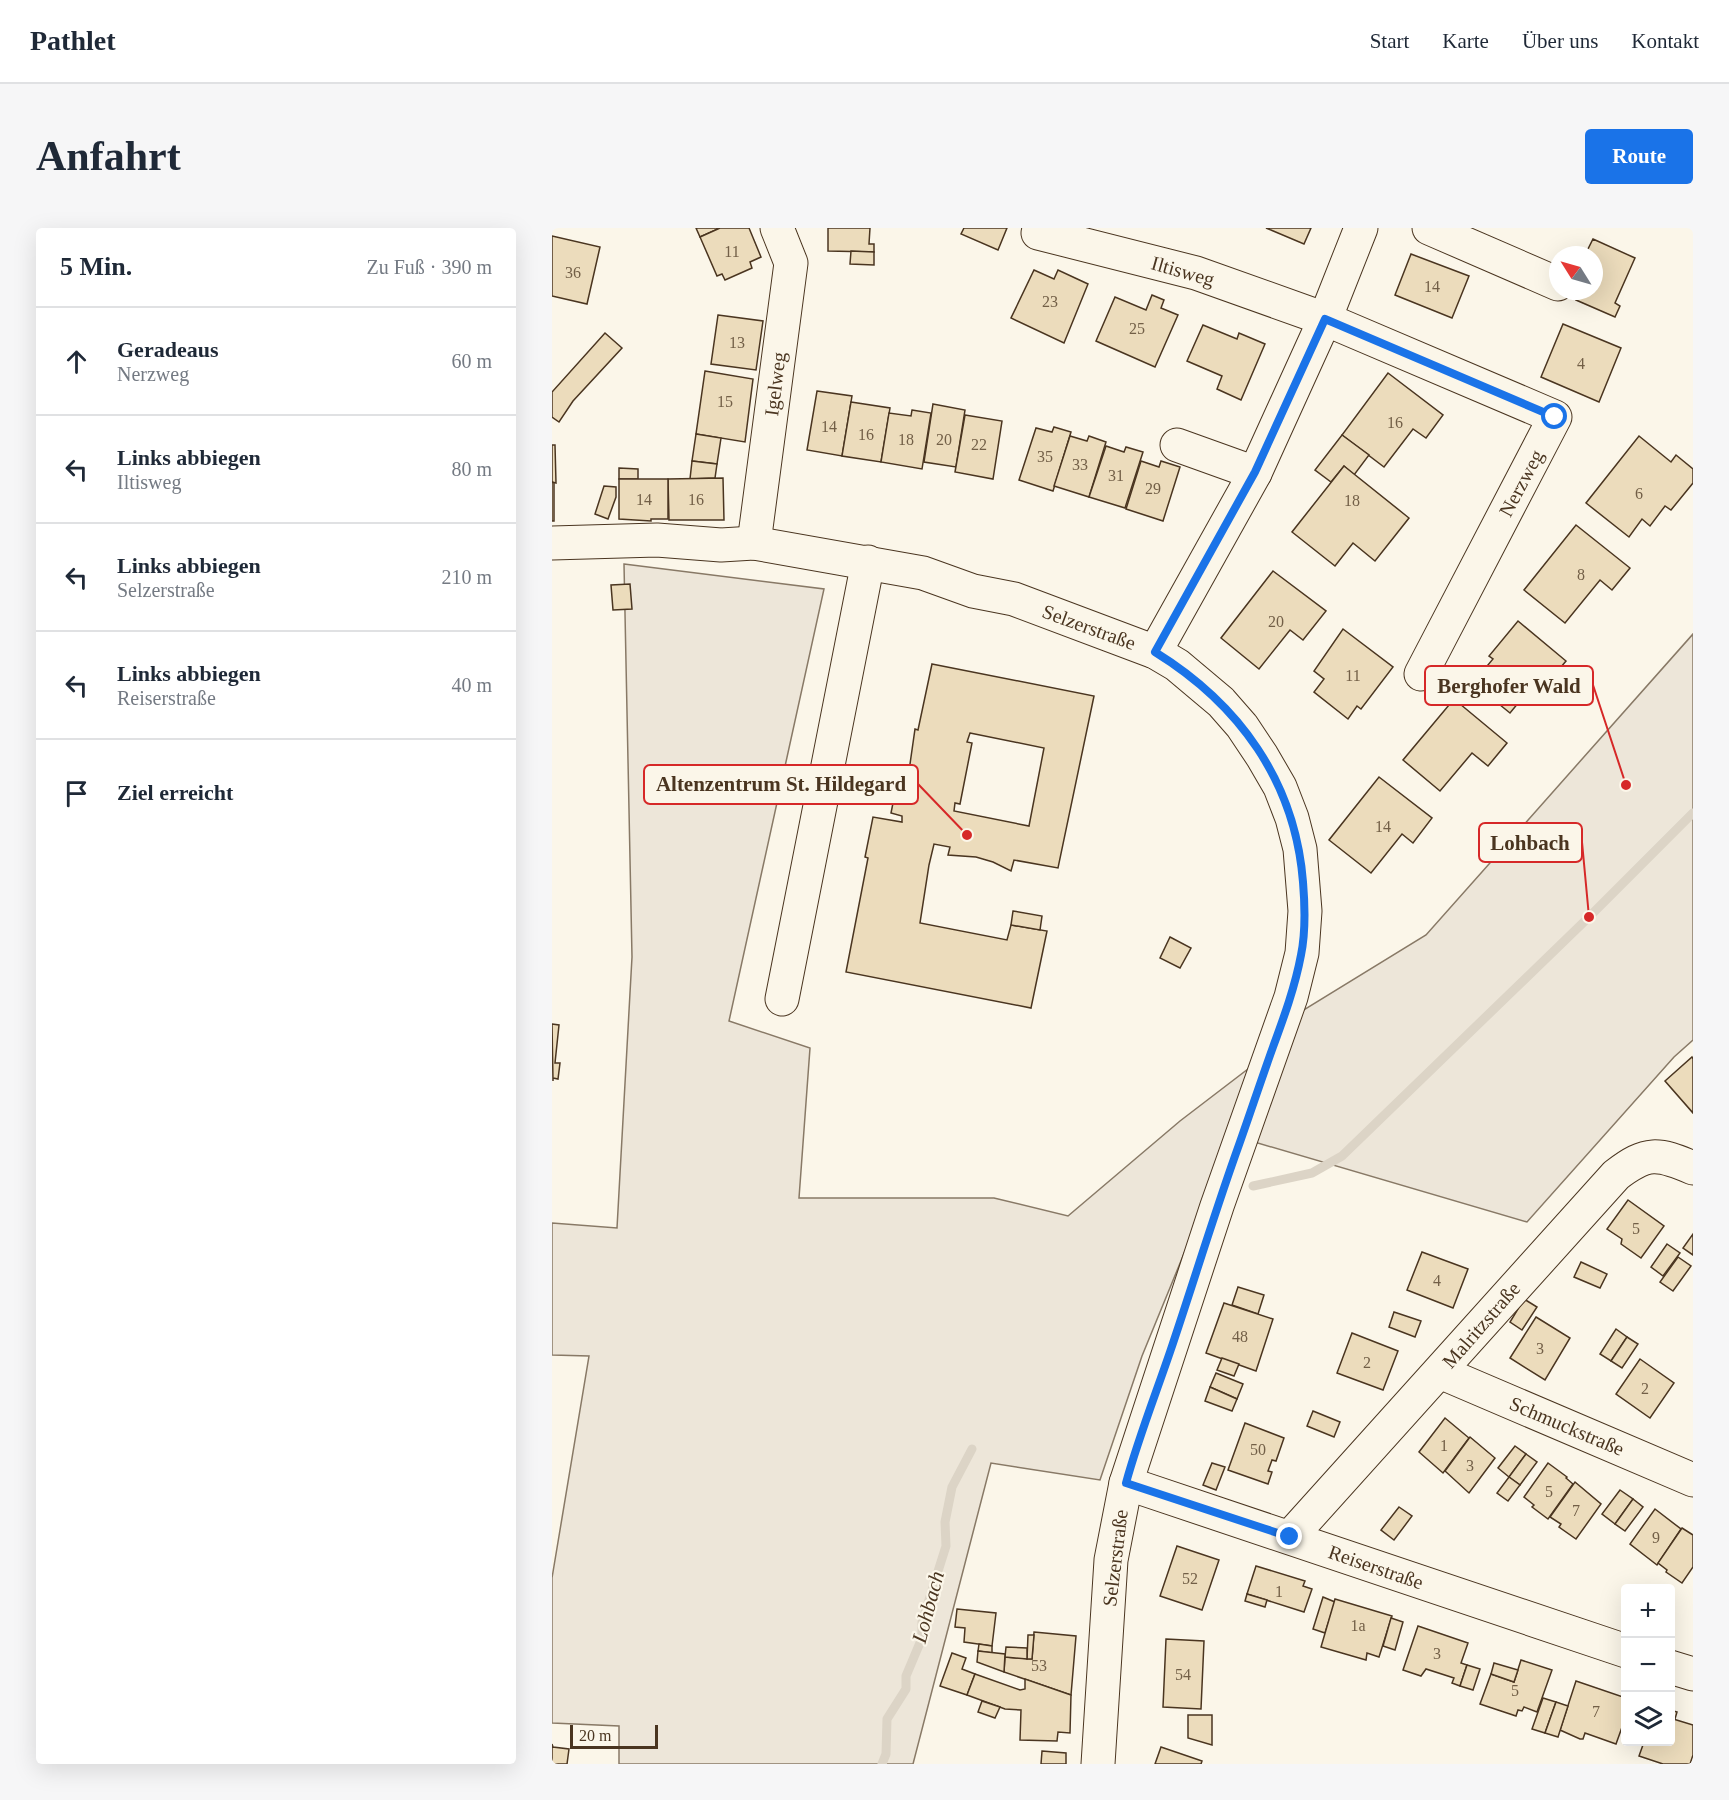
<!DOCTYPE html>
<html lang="de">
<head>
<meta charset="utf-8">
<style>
  :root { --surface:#fff; --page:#f6f6f7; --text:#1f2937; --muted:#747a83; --line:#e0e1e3; --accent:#1a73e8 }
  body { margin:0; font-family:"Times New Roman",serif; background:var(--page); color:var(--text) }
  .controls { position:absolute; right:18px; bottom:18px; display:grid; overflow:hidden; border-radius:6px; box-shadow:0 6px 24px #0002 }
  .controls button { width:54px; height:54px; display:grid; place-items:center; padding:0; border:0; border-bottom:2px solid var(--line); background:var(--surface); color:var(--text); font:30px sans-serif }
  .compass { position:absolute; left:997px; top:18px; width:54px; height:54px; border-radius:50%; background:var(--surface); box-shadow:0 6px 24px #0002; rotate:307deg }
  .scale { position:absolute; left:18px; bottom:15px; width:88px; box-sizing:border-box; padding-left:6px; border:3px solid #4a3520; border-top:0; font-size:16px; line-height:21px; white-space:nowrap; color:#4a3520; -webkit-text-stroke:4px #fbf6e9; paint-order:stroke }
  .stop { position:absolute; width:18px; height:18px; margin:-14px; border:4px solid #1a73e8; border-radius:50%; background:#fff }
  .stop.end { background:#1a73e8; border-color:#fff; box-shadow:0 2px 6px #0008 }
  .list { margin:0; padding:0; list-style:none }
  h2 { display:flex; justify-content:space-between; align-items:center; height:78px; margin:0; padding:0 24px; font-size:26px }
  h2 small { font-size:20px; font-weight:400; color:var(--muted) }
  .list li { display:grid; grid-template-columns:39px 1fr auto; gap:18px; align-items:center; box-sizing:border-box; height:108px; padding:0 24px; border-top:2px solid var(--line) }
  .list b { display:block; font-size:22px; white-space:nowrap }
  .list p { margin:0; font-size:20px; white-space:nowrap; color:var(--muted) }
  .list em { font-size:20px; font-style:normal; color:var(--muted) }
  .icon { flex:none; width:33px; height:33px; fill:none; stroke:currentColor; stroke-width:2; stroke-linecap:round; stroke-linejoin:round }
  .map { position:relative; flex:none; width:1141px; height:1536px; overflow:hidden; border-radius:6px }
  header { display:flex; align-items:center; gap:36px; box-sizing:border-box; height:84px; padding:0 30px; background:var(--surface); border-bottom:2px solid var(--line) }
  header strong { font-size:28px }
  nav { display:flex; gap:33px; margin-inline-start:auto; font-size:21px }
  .intro { display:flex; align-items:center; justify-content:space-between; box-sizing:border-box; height:144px; padding:0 36px }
  h1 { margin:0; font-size:42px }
  .button { padding:15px 27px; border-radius:6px; background:var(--accent); color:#fff; font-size:21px; font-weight:700 }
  main { display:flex; gap:36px; padding:0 36px }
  aside { flex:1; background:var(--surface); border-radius:6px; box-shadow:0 6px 24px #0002 }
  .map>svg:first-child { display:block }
  .green { fill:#ede6d9; stroke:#887966; stroke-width:1.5 }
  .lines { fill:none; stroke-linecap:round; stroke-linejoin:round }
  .stream { stroke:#dcd4c6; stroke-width:9 }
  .building { fill:#ecdcbc; stroke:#4a3520; stroke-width:1.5; fill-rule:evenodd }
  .minor-casing { stroke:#4a3520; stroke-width:35 }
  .minor { stroke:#fbf6e9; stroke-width:33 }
  .route { stroke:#1a73e8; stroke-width:8 }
  .labels { text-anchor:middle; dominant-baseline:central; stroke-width:4.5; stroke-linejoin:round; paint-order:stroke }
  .number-label { font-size:16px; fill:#725f47 }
  .street-label { font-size:20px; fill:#4a3520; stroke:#fbf6e9 }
  .water-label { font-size:21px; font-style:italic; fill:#4a3520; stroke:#fbf6e9 }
  .leader { fill:none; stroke:#d62828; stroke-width:2 }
  .callout-dot { fill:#d62828; stroke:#fbf6e9; stroke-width:2 }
  .callout { fill:#fbf6e9; stroke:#d62828; stroke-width:2 }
  .callout-label { font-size:21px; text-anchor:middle; font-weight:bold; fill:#4a3520 }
</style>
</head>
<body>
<header>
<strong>Pathlet</strong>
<nav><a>Start</a><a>Karte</a><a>Über uns</a><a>Kontakt</a></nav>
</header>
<div class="intro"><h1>Anfahrt</h1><a class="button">Route</a></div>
<main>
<aside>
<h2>5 Min.<small>Zu Fuß · 390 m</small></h2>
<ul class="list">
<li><svg class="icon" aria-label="ahead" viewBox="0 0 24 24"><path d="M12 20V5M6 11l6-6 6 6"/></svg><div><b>Geradeaus</b><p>Nerzweg</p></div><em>60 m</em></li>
<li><svg class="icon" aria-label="left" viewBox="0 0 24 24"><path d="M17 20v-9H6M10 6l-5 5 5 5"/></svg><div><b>Links abbiegen</b><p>Iltisweg</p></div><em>80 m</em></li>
<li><svg class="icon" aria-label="left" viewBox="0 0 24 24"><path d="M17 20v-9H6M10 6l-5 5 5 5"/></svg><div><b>Links abbiegen</b><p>Selzerstraße</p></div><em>210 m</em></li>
<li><svg class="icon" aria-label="left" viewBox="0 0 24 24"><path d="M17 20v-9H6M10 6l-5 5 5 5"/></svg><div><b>Links abbiegen</b><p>Reiserstraße</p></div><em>40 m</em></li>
<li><svg class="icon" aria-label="arrive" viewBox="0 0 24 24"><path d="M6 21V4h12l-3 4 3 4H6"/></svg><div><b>Ziel erreicht</b></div></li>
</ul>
</aside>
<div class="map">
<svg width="1141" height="1536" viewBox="0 0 1141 1536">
  <rect width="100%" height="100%" fill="#fbf6e9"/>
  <g class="green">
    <polygon points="72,336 272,361 177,793 258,820 247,970 442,970 516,988 628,893 713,828 590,1128 548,1252 439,1235 361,1536 67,1536 67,1498 0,1495 0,1350 37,1128 0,1127 0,995 65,1000 80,729"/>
    <polygon points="1141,406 1141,812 1122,829 975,994 699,913 737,791 874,707"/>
  </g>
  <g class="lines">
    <g class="stream">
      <polyline points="701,958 760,945 790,928 1037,689 1141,585"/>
      <polyline points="330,1536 334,1526 335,1491 354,1461 354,1448 370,1410 370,1394 394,1318 393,1294 400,1259 420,1221"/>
    </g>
  </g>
  <g class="building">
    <polygon points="144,0 168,0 148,9"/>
    <polygon points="168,0 197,0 209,29 198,34 200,40 173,52 170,46 165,48 148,9"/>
    <polygon points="276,0 318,0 317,16 322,16 322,24 276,23"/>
    <polygon points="412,0 455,0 446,22 409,6"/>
    <polygon points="714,0 759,0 752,16"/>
    <polygon points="0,8 48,19 35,76 0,68"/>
    <polygon points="1041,11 1083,30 1063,75 1068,78 1063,89 1024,72 1028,63 1042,63 1042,27 1033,27"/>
    <polygon points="299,23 322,24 322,37 298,36"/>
    <polygon points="859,26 917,48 900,90 843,67"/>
    <polygon points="482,42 502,51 506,42 536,56 512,115 459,90"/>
    <polygon points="600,67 612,72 609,80 626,87 603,139 544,113 563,69 594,82"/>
    <polygon points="166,87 211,93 204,142 159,136"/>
    <polygon points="1011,96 1069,120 1047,174 989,149"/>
    <polygon points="651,97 685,111 687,105 713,116 689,172 665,161 670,148 635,133"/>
    <polygon points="53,105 70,120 21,173 7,194 0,189 0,164"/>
    <polygon points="153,143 201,151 193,214 144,206"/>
    <polygon points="836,145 891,187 874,210 861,201 832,239 790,207"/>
    <polygon points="265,163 300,168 290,228 255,222"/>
    <polygon points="299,174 338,180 329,234 290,228"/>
    <polygon points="381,176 413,182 404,239 372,234"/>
    <polygon points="360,182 379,185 370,241 329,234 337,185 359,188"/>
    <polygon points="413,187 450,193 441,251 403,244"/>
    <polygon points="502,199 519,204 501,263 467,252 484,200 500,204"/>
    <polygon points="144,206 169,210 165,236 140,233"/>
    <polygon points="790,207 817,227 802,247 792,238 779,254 763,242"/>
    <polygon points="518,208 535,213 537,208 554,214 537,269 502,258"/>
    <polygon points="1087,208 1119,234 1124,227 1141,241 1141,255 1119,282 1113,278 1098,298 1090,291 1077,309 1034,275"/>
    <polygon points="0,217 3,217 4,255 0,254"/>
    <polygon points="554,218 572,224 574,219 591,224 573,280 537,269"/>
    <polygon points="140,233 165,236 163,250 138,251"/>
    <polygon points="589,233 607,239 609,233 628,239 611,293 574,281"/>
    <polygon points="792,238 857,290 823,333 801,315 783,338 740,304"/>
    <polygon points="67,240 86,241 86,251 67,251"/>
    <polygon points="171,250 172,292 117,292 116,251"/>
    <polygon points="67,251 116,251 116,291 99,291 99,293 67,291"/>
    <polygon points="0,254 2,255 2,293 0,293"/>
    <polygon points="52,258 64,259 64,269 56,291 43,286"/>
    <polygon points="1024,297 1078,340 1060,362 1048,352 1013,395 972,362"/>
    <polygon points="721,343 774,383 751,412 738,402 707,441 669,410"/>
    <polygon points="78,356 80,381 61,382 59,357"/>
    <polygon points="966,393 1014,433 998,452 990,446 958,485 921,455 941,431 937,428"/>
    <polygon points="791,401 841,439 809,481 805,478 796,491 762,464 772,451 762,443"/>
    <path d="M 380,436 L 542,468 L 506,640 L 462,632 L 459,643 L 441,634 L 424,629 L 396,627 L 398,619 L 382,616 L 377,637 L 368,695 L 455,712 L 459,697 L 495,703 L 479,780 L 294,744 L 316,630 L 313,629 L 321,589 L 350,594 L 350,588 L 339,585 L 342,570 L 353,571 L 363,501 L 366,502 ZM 418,505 L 492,520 L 477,598 L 402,583 L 403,575 L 408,576 L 420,515 L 415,514 Z"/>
    <polygon points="902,471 955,515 936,538 920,525 888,563 851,532"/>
    <polygon points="827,549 880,590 861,615 850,606 819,645 777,612"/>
    <polygon points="461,683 490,688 488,702 459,697"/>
    <polygon points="618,709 639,720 628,740 608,730"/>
    <polygon points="0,796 7,797 3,835 8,835 6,851 1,850 1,853"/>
    <polygon points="1140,829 1141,831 1141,885 1113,853"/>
    <polygon points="1076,972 1112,998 1089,1030 1069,1016 1070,1011 1055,1001"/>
    <polygon points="1141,1006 1141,1027 1131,1020"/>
    <polygon points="1115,1016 1128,1025 1111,1048 1099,1039"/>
    <polygon points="870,1024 916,1041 901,1080 855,1062"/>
    <polygon points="1126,1029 1139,1038 1121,1063 1108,1054"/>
    <polygon points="1029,1034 1055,1046 1048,1060 1022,1049"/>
    <polygon points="686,1059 712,1067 706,1086 680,1077"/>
    <polygon points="972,1071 985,1079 970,1102 958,1094"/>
    <polygon points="672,1075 721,1091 704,1143 654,1125"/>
    <polygon points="842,1084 869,1093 863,1109 837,1099"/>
    <polygon points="984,1089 1018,1110 993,1152 958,1130"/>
    <polygon points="1064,1101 1075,1109 1059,1133 1048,1126"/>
    <polygon points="800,1105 846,1123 831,1162 785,1145"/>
    <polygon points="1075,1109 1086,1116 1070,1140 1059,1133"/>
    <polygon points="670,1130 687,1136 682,1148 665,1142"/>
    <polygon points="1088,1131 1122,1155 1098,1190 1064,1166"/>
    <polygon points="664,1145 691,1156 685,1171 658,1159"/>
    <polygon points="658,1159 685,1171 680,1183 653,1173"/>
    <polygon points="761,1183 788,1194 782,1209 755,1198"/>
    <polygon points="893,1190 917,1210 891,1245 867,1224"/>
    <polygon points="693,1195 732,1210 724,1233 720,1232 716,1243 720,1244 716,1256 676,1242"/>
    <polygon points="918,1209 943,1230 917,1265 893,1243"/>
    <polygon points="963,1218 974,1226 957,1249 946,1240"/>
    <polygon points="974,1226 985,1234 968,1257 957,1249"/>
    <polygon points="660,1235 673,1239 664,1262 651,1257"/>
    <polygon points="996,1235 1015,1249 1014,1250 1021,1256 996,1291 980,1279 982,1277 972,1269"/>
    <polygon points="957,1249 968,1257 956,1273 945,1265"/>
    <polygon points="1023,1254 1049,1276 1024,1311 1007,1299 1009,1296 998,1289"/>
    <polygon points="1068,1262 1081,1271 1063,1296 1050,1286"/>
    <polygon points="1081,1271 1091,1279 1073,1303 1063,1296"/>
    <polygon points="847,1279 860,1288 842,1312 829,1302"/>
    <polygon points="1103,1281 1129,1301 1105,1337 1078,1316"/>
    <polygon points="1130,1300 1141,1307 1141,1339 1130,1355 1114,1344 1115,1342 1106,1335"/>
    <polygon points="625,1318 667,1332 650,1382 608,1368"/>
    <polygon points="704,1338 753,1353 751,1358 760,1361 752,1384 695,1366"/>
    <polygon points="695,1366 715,1372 713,1379 693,1373"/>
    <polygon points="771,1369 783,1374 773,1405 761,1401"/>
    <polygon points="783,1371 840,1388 827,1429 815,1425 814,1432 769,1419"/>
    <polygon points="405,1381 444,1385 440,1418 412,1414 413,1400 403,1399"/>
    <polygon points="839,1390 851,1394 843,1422 831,1418"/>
    <polygon points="866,1398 916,1415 909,1435 915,1437 908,1458 900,1455 902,1450 874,1441 869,1448 851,1442"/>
    <polygon points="482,1404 524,1408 519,1467 452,1444 453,1429 480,1431"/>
    <polygon points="476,1407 482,1407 480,1431 475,1431"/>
    <polygon points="614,1411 652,1413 649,1481 611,1479"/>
    <polygon points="427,1416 440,1418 440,1425 426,1423"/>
    <polygon points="454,1419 475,1420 475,1431 453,1429"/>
    <polygon points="426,1423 453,1426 452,1444 425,1434"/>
    <polygon points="400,1425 414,1430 410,1441 423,1446 415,1467 388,1458"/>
    <polygon points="969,1432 1000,1442 985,1484 972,1479 970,1483 966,1482 964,1488 928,1476 939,1446 962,1454"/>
    <polygon points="942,1435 966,1442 962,1454 939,1446"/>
    <polygon points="915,1437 928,1441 921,1462 908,1458"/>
    <polygon points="423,1446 468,1462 473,1461 473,1451 519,1467 518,1505 506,1504 505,1513 468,1512 469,1482 453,1481 415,1467"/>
    <polygon points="1024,1453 1074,1470 1074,1488 1064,1516 1033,1505 1031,1511 1028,1511 1008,1502"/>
    <polygon points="991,1470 1004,1474 993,1505 980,1501"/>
    <polygon points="430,1473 448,1479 443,1490 426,1484"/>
    <polygon points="1004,1474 1016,1478 1006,1509 993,1505"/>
    <polygon points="1118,1482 1125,1484 1123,1491 1118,1490"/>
    <polygon points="636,1487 660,1487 660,1517 636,1510"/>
    <polygon points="1118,1490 1141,1497 1141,1527 1138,1536 1111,1536 1087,1528 1092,1514 1118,1514"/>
    <polygon points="0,1516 1,1519 17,1521 15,1536 0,1536"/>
    <polygon points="609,1519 650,1533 649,1536 603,1536"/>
    <polygon points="490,1523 514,1525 514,1536 489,1536"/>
  </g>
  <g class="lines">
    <defs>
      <g id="minor">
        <polyline points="877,0 1006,56"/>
        <polyline points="486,5 644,45 773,91 1003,189 869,446"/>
        <polyline points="625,217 703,245"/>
        <polyline points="0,315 105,312 169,317 202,315 371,345 421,363 462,371 603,424 625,437 669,474 690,498 710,528 728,559 740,590 748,621 753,683 750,725 739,769 665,978 574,1255 559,1332 546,1536"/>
        <polyline points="202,315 239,35 225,0"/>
        <polyline points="603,424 703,245 773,91 809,0"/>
        <polyline points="230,771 316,334"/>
        <polyline points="888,1144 1141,1252"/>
        <polyline points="574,1255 1074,1423"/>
        <path d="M 738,1309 L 1064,947 C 1095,923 1106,925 1141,940"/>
        <polyline points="1118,1439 1141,1446"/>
      </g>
    </defs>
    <use href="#minor" class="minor-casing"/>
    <use href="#minor" class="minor"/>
  </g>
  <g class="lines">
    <path class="route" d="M 738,1309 L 574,1255 C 586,1211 603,1168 618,1124 C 640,1059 660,993 683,928 C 696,892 708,855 721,819 C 732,789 743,759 749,727 C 754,703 753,678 751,654 C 743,553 687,476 603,424 L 703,244 L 773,91 L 1003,189"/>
  </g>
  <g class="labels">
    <g class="number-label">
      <text x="180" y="23">11</text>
      <text x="21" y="44">36</text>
      <text x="880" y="58">14</text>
      <text x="498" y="73">23</text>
      <text x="585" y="100">25</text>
      <text x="185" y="114">13</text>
      <text x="1029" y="135">4</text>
      <text x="173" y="173">15</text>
      <text x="843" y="194">16</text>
      <text x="277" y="198">14</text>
      <text x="314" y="206">16</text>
      <text x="354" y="211">18</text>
      <text x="392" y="211">20</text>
      <text x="427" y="216">22</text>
      <text x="493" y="228">35</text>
      <text x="528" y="236">33</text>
      <text x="564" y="247">31</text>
      <text x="601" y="260">29</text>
      <text x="1087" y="265">6</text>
      <text x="92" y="271">14</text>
      <text x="144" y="271">16</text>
      <text x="800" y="272">18</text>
      <text x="1029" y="346">8</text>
      <text x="724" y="393">20</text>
      <text x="801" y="447">11</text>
      <text x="831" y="598">14</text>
      <text x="1084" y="1000">5</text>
      <text x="885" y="1052">4</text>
      <text x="688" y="1108">48</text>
      <text x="988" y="1120">3</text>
      <text x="815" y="1134">2</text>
      <text x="1093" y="1160">2</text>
      <text x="892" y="1217">1</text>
      <text x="706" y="1221">50</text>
      <text x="918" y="1237">3</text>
      <text x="997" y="1263">5</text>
      <text x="1024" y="1282">7</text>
      <text x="1104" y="1309">9</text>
      <text x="638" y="1350">52</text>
      <text x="727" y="1363">1</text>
      <text x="806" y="1397">1a</text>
      <text x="885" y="1425">3</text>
      <text x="487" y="1437">53</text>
      <text x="631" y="1446">54</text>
      <text x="963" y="1462">5</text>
      <text x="1044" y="1483">7</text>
    </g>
    <g class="street-label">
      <text transform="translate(631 43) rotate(16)">Iltisweg</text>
      <text transform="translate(223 156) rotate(-83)">Igelweg</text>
      <text transform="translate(969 255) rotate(-62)">Nerzweg</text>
      <text transform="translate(537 399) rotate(20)">Selzerstraße</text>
      <text transform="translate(929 1097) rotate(-49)">Malritzstraße</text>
      <text transform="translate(1015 1198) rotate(23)">Schmuckstraße</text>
      <text transform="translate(563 1330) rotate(-83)">Selzerstraße</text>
      <text transform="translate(824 1339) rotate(19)">Reiserstraße</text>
    </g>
    <g class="water-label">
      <text transform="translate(376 1379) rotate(-75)">Lohbach</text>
    </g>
  </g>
  <path class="leader" d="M1074 557L1041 457M415 607L366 556M1037 689L1030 614"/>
  <g class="callout-dot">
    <circle cx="1074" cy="557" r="6"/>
    <circle cx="415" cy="607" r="6"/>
    <circle cx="1037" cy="689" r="6"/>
  </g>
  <g class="callout">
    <rect x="873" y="438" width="168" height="39" rx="6"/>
    <rect x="92" y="537" width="274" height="39" rx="6"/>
    <rect x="927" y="595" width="103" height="39" rx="6"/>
  </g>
  <g class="callout-label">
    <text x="957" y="465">Berghofer Wald</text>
    <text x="229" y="563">Altenzentrum St. Hildegard</text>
    <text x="978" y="622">Lohbach</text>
  </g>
</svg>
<div class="controls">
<button>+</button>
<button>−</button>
<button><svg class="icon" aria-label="layers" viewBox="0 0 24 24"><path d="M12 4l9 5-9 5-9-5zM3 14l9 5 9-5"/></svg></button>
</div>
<svg class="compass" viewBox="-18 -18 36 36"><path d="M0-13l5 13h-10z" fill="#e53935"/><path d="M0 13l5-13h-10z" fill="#747a83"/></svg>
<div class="scale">20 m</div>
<div class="stop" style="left:1003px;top:189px"></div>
<div class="stop end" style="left:738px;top:1309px"></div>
</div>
</main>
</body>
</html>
